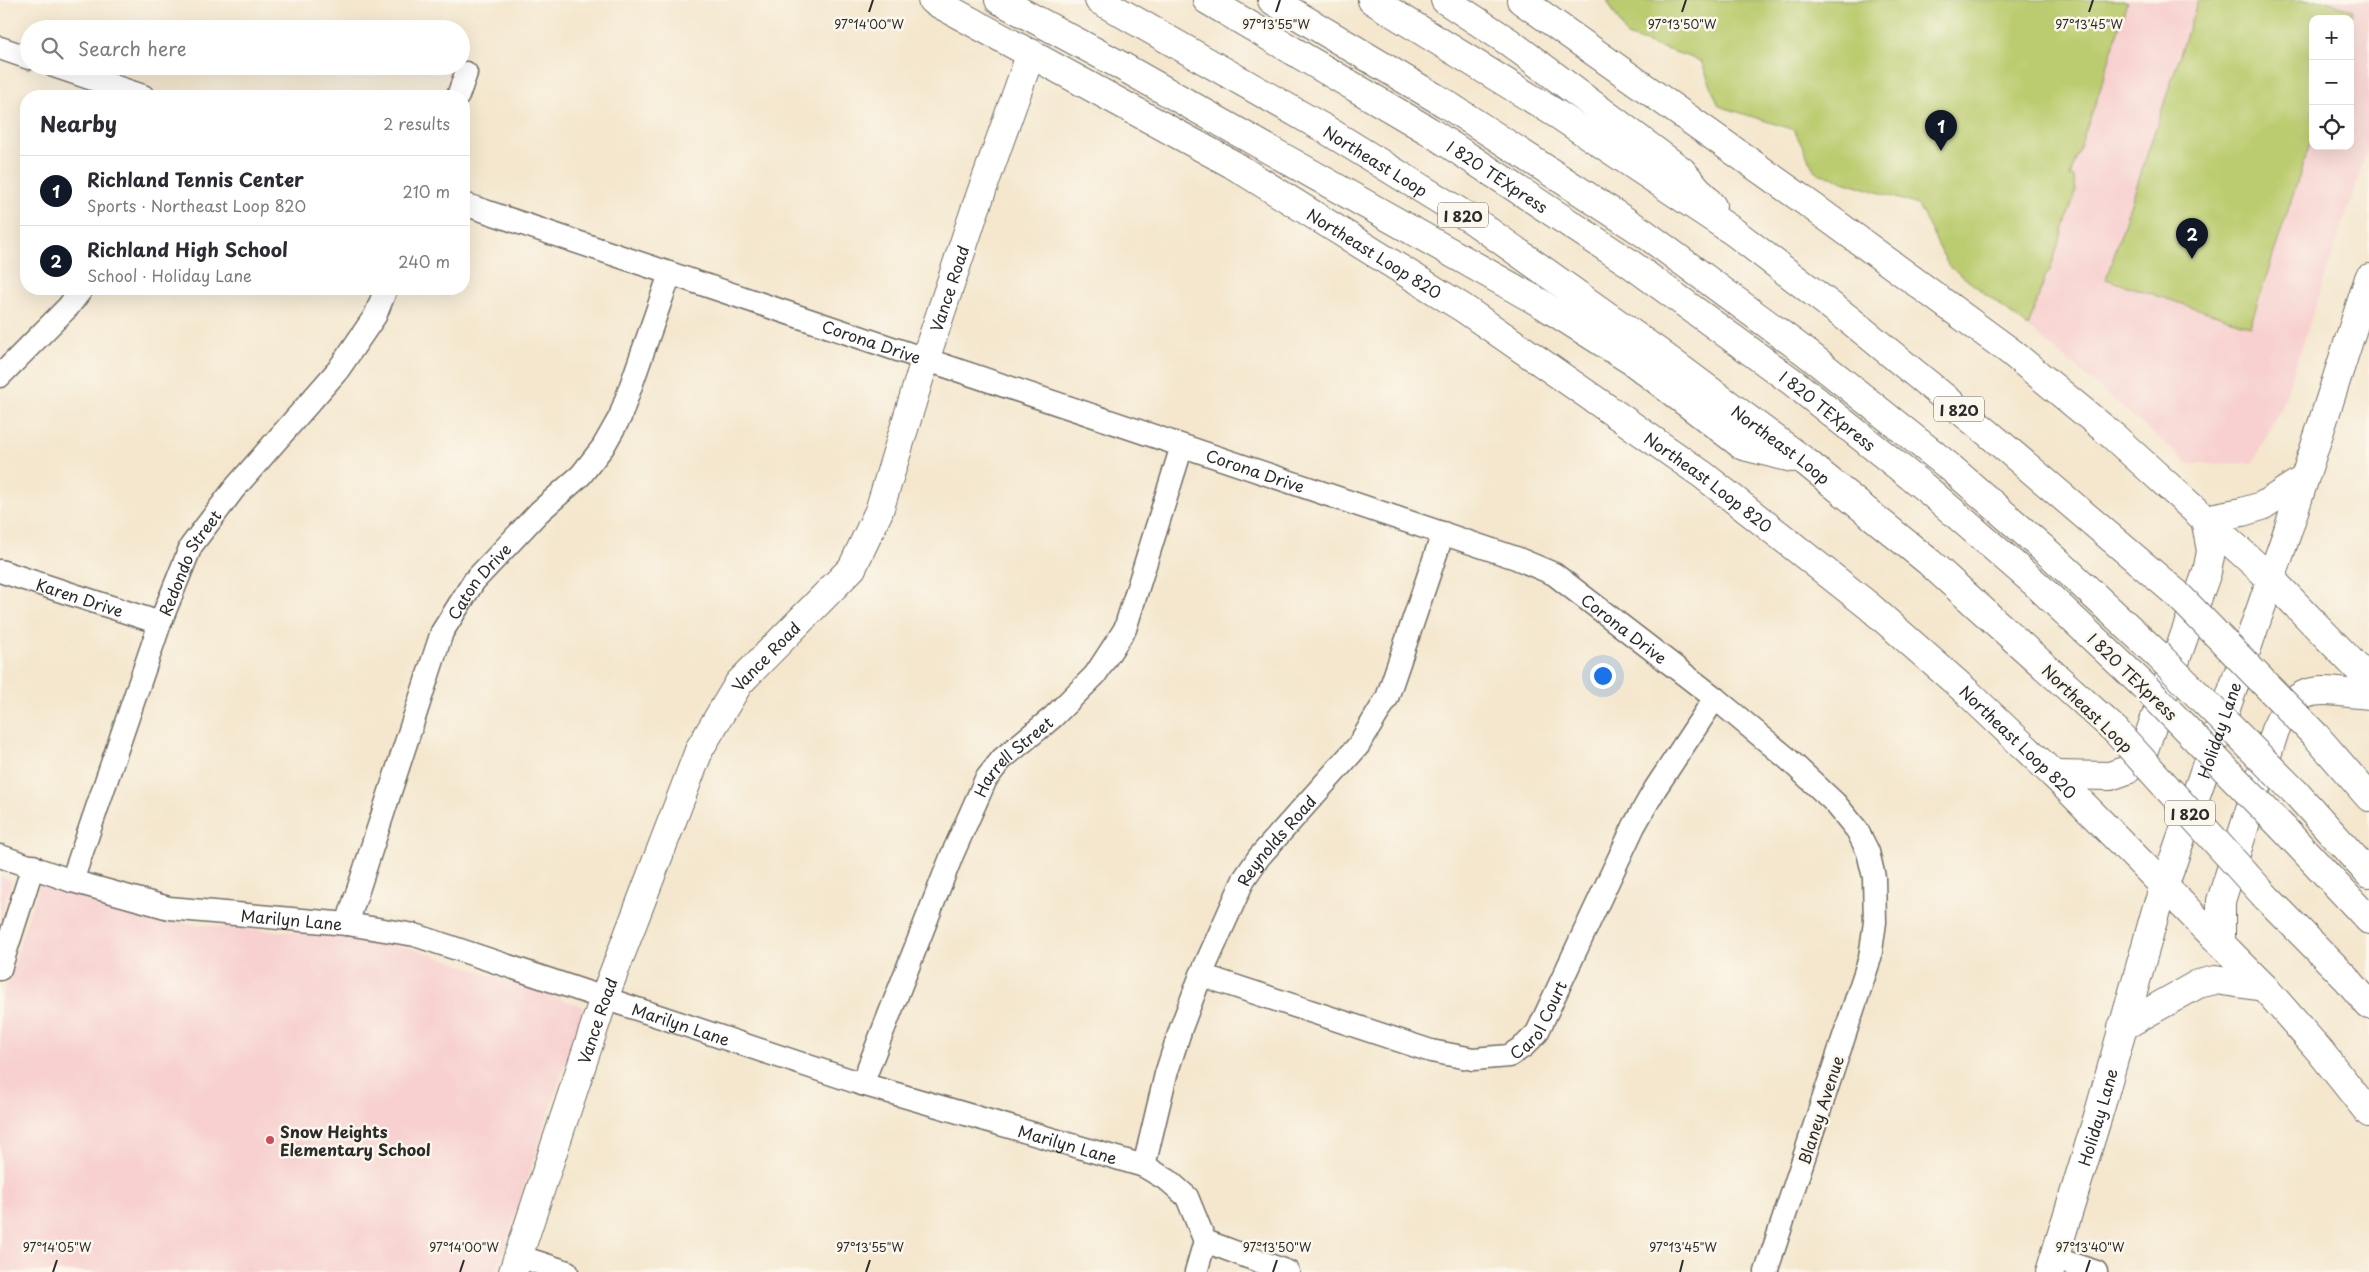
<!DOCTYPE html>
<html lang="en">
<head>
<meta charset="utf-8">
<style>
  :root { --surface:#fff; --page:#f7f7f7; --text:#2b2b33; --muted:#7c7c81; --line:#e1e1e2; --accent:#111827 }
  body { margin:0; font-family:"Playpen Sans",sans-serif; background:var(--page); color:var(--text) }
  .controls { position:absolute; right:15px; top:15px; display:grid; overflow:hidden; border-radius:10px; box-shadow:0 5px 20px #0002 }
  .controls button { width:45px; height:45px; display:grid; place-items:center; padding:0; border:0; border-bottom:1px solid var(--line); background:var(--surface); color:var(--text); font:25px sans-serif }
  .you { position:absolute; left:1602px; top:675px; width:18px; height:18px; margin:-12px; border:4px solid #fff; border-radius:50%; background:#1a73e8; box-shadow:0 0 0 8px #1a73e833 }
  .badge { display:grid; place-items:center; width:32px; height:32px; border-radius:50%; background:var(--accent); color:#fff; font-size:16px; font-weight:700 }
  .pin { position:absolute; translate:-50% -41px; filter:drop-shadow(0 1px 2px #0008) }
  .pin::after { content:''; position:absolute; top:26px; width:18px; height:15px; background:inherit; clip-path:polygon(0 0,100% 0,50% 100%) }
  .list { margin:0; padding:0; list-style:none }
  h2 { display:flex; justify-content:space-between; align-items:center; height:65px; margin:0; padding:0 20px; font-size:21px }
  h2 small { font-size:16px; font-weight:400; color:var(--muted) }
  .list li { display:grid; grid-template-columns:32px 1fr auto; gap:15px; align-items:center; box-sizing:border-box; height:70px; padding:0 20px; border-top:1px solid var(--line) }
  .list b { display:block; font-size:19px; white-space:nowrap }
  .list p { margin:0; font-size:16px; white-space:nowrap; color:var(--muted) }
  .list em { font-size:16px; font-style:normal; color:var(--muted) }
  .icon { flex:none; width:28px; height:28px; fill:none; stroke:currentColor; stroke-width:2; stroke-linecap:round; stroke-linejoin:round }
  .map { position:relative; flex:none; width:2369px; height:1272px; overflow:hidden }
  .search { position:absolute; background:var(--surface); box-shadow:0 5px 20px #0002; left:20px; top:20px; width:450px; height:55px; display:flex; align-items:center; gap:12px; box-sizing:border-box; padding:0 18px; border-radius:28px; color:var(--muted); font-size:19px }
  .panel { position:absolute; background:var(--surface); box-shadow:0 5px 20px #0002; left:20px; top:90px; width:450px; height:205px; border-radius:20px }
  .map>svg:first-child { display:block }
  .built { fill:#f7d0cf; fill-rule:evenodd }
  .green { fill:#bbcc6f; stroke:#737c4d }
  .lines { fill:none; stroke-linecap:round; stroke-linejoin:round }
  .street-casing { stroke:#716d64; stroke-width:25 }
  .secondary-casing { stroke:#716d64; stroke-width:30 }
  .highway-casing { stroke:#716d64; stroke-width:30 }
  .street { stroke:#fff; stroke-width:22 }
  .secondary { stroke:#fff; stroke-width:28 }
  .highway { stroke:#fff; stroke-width:28 }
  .highway-bridge-casing { stroke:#716d64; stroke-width:30; stroke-linecap:butt }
  .highway-bridge { stroke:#fff; stroke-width:28 }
  .ticks { fill:none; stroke:#2b2b2b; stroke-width:2 }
  .poi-dot { fill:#d1495b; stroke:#fbf7ec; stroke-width:2 }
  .labels { text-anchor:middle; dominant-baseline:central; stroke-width:5; stroke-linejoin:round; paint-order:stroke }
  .shield { fill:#fbf7ec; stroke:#696865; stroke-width:1 }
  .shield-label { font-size:15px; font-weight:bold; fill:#2b2b2b }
  .street-label { font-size:16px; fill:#2b2b2b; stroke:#fbf7ec }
  .poi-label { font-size:16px; font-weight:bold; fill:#2b2b2b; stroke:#fbf7ec; text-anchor:start }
  .ticks-label { font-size:12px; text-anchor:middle; fill:#2b2b2b; stroke:#fbf7ec; stroke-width:5; stroke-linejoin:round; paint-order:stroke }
</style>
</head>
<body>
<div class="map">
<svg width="2369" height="1272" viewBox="0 0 2369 1272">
  <rect width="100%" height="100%" fill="#fbf7ec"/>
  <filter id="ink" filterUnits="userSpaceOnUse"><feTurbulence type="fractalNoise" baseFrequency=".02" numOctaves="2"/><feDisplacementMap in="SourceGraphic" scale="10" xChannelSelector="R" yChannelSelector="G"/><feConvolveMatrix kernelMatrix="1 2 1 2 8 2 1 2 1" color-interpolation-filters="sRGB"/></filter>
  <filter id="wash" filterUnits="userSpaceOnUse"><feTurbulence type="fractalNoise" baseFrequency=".0096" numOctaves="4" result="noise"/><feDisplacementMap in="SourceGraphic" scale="20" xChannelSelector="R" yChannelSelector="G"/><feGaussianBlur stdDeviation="1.12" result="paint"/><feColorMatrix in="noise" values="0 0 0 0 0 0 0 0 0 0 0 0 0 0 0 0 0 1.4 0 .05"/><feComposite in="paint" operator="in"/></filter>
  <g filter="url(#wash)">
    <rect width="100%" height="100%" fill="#f4e7ce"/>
    <g class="built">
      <path d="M 2123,0 L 2369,0 L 2369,146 L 2283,403 L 2253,463 L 2189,464 L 2028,327 L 2075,191 L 2070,176 L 2127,3 ZM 2313,19 L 2350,19 L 2350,146 L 2313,146 Z"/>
      <polygon points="0,876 12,880 0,917"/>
      <polygon points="40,882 156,918 198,925 334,935 382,942 421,951 584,1007 496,1272 0,1272 0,1005"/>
    </g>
    <g class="green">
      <polygon points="1607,0 2123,0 2127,2 2099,93 2070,176 2074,177 2076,191 2049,273 2046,275 2028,327 1948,265 1918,205 1815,172 1794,130 1719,106 1701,61 1627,36"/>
      <polygon points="2198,0 2323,0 2353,10 2350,19 2313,19 2313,134 2250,326 2106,279"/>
    </g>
  </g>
  <g filter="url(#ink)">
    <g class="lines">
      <defs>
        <g id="street">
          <polyline points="0,48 29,58"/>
          <polyline points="54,66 143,96"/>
          <polyline points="458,96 466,73"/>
          <path id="s1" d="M 464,204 L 1516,558 L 1554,574 L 1715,698 L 1787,758 L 1835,803 L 1857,830 L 1868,852 L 1874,877 L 1875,922 L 1870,958 L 1766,1272"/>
          <polyline points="0,376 68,307 82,289"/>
          <path id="s2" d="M 0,571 L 160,623"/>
          <path id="s3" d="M 0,856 L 72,881 L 169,908 L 347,924 L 415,935 L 862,1084 L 1144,1166 L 1169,1181 L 1187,1197 L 1205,1241 L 1288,1272"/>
          <path id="s4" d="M 72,881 L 160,623 L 191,546 L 234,489 L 338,370 L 375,316 L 386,289"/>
          <path id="s5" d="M 347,924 L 442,632 L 474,581 L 539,512 L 581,475 L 603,447 L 620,417 L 670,274"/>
          <polyline points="0,969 33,866"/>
          <path id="s6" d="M 1201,975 L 1431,1051 L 1473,1059 L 1509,1056 L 1524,1046 L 1537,1033 L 1634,826 L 1655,789 L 1715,698"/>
          <path id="s7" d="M 862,1084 L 952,855 L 986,779 L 1002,759 L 1053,717 L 1095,675 L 1125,629 L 1182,446"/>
          <path id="s8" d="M 1144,1166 L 1166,1074 L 1181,1028 L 1201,975 L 1244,879 L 1259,857 L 1358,746 L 1387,698 L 1443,533"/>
          <polyline points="518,1256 567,1272"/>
          <polyline points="2053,1258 2096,1272"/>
          <polyline points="1196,1272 1205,1241"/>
        </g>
        <g id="secondary">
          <path id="s9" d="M 932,0 L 1232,164 L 1463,308 L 1703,475 L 1869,606 L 1967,692 L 2054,775 L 2264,987 L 2319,1050 L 2369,1113"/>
          <polyline points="1521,0 1816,209 2011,352 2113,436 2271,579 2369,680"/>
          <polyline points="2054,775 2110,776 2127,770 2142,755 2207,572 2211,551 2205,519 2242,512 2262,506 2304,479"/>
          <path d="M 2221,944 L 2221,901 L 2275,730 C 2298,678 2323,692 2369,695"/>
          <polyline points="2122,1027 2198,984 2215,980 2264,987"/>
          <path id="s10" d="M 513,1272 L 604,998 L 700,748 L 739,683 L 852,568 L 879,511 L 925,360 L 974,213 L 1031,53"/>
          <path id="s11" d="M 2050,1272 L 2098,1116 L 2156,910 L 2288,530 L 2369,278"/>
        </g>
        <g id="highway">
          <polyline points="999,0 1118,64 1542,304 1632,361 1743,446 1792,458"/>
          <path id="s12" d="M 1099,0 L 1325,129 L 1474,221 L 1658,352 L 1806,462 L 1929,562 L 2115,730"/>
          <path id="s13" d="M 1207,0 L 1429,131 L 1628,262 L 1794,383 L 1929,491 L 2036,584 L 2146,688"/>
          <polyline points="1272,0 1446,104 1644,233 1808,354 1951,468 2054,558 2157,654"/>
          <polyline points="1372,0 1560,116 1734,232 1851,321 1988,433 2177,594"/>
          <polyline points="1445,0 1509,42 1682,171 1712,206"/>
          <polyline points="2316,736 2369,797"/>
          <polyline points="2296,793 2369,874"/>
          <polyline points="2283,828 2369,920"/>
          <polyline points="2265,896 2348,980 2369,1005"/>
        </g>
      </defs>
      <use href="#street" class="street-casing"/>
      <use href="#secondary" class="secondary-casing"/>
      <use href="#highway" class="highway-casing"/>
      <use href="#street" class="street"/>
      <use href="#secondary" class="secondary"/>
      <use href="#highway" class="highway"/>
      <defs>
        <g id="highway-bridge">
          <polyline points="2177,594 2316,736"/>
          <polyline points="2157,654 2296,793"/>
          <polyline points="2146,688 2283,828"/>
          <polyline points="2115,730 2265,896"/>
        </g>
      </defs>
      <use href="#highway-bridge" class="highway-bridge-casing"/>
      <use href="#highway-bridge" class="highway-bridge"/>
    </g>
  </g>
  <path class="ticks" d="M 869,12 L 873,0M 1276,12 L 1280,0M 1682,12 L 1686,0M 2089,12 L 2093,0M 53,1272 L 57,1260M 460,1272 L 464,1260M 866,1272 L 870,1260M 1273,1272 L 1277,1260M 1680,1272 L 1683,1260M 2086,1272 L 2090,1260"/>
  <circle class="poi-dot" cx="270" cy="1140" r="5"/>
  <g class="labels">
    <g class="shield">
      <rect x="1438" y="202.5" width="50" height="25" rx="4"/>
      <rect x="1934" y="396.5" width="50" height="25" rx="4"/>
      <rect x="2165" y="800.5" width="50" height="25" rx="4"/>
    </g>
    <g class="shield-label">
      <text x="1463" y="215">I 820</text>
      <text x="1959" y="409">I 820</text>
      <text x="2190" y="813">I 820</text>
    </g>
    <g class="street-label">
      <text stroke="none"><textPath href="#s12" startOffset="320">Northeast Loop</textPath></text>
      <text stroke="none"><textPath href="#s13" startOffset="340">I 820 TEXpress</textPath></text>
      <text stroke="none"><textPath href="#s9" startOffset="510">Northeast Loop 820</textPath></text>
      <text stroke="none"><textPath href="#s10" startOffset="1090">Vance Road</textPath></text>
      <text stroke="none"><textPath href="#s1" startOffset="430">Corona Drive</textPath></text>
      <text stroke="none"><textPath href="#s13" startOffset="745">I 820 TEXpress</textPath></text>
      <text stroke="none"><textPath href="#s12" startOffset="815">Northeast Loop</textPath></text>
      <text stroke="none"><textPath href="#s1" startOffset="835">Corona Drive</textPath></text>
      <text stroke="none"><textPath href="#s9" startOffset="915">Northeast Loop 820</textPath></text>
      <text stroke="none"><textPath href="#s4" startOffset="340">Redondo Street</textPath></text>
      <text stroke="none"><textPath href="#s5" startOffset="370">Caton Drive</textPath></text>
      <text stroke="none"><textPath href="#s2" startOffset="84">Karen Drive</textPath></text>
      <text stroke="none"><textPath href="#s1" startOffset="1240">Corona Drive</textPath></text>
      <text stroke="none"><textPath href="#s10" startOffset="670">Vance Road</textPath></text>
      <text transform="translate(2133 676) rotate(44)">I 820 TEXpress</text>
      <text transform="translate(2088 708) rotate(44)">Northeast Loop</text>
      <text stroke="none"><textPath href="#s11" startOffset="568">Holiday Lane</textPath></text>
      <text stroke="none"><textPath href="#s9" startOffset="1320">Northeast Loop 820</textPath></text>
      <text stroke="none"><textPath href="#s7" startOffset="364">Harrell Street</textPath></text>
      <text stroke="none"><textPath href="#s8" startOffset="355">Reynolds Road</textPath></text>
      <text stroke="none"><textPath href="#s3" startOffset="300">Marilyn Lane</textPath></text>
      <text stroke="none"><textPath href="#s6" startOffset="369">Carol Court</textPath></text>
      <text stroke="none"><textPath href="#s10" startOffset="265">Vance Road</textPath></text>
      <text stroke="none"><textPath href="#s3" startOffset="705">Marilyn Lane</textPath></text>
      <text transform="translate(1820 1110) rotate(-72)">Blaney Avenue</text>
      <text stroke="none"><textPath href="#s11" startOffset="162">Holiday Lane</textPath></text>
      <text stroke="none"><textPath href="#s3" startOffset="1110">Marilyn Lane</textPath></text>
    </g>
    <g class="poi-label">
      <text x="280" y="1131">Snow Heights<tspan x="280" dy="18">Elementary School</tspan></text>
    </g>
  </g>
  <g class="ticks-label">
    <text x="869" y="29">97°14'00"W</text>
    <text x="1276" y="29">97°13'55"W</text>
    <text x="1682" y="29">97°13'50"W</text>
    <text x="2089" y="29">97°13'45"W</text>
    <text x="57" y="1252">97°14'05"W</text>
    <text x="464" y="1252">97°14'00"W</text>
    <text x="870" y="1252">97°13'55"W</text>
    <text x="1277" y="1252">97°13'50"W</text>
    <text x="1683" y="1252">97°13'45"W</text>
    <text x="2090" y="1252">97°13'40"W</text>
  </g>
</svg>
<div class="controls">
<button>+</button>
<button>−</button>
<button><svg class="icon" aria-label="locate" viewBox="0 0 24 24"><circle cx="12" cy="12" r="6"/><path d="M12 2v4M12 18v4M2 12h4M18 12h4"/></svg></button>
</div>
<div class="you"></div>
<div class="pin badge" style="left:1941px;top:151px">1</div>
<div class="pin badge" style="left:2192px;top:259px">2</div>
<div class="search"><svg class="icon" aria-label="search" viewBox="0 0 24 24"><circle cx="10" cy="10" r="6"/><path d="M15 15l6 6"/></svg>Search here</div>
<section class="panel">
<h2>Nearby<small>2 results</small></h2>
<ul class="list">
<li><span class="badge">1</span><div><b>Richland Tennis Center</b><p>Sports · Northeast Loop 820</p></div><em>210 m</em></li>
<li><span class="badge">2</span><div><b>Richland High School</b><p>School · Holiday Lane</p></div><em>240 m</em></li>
</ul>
</section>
</div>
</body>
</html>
